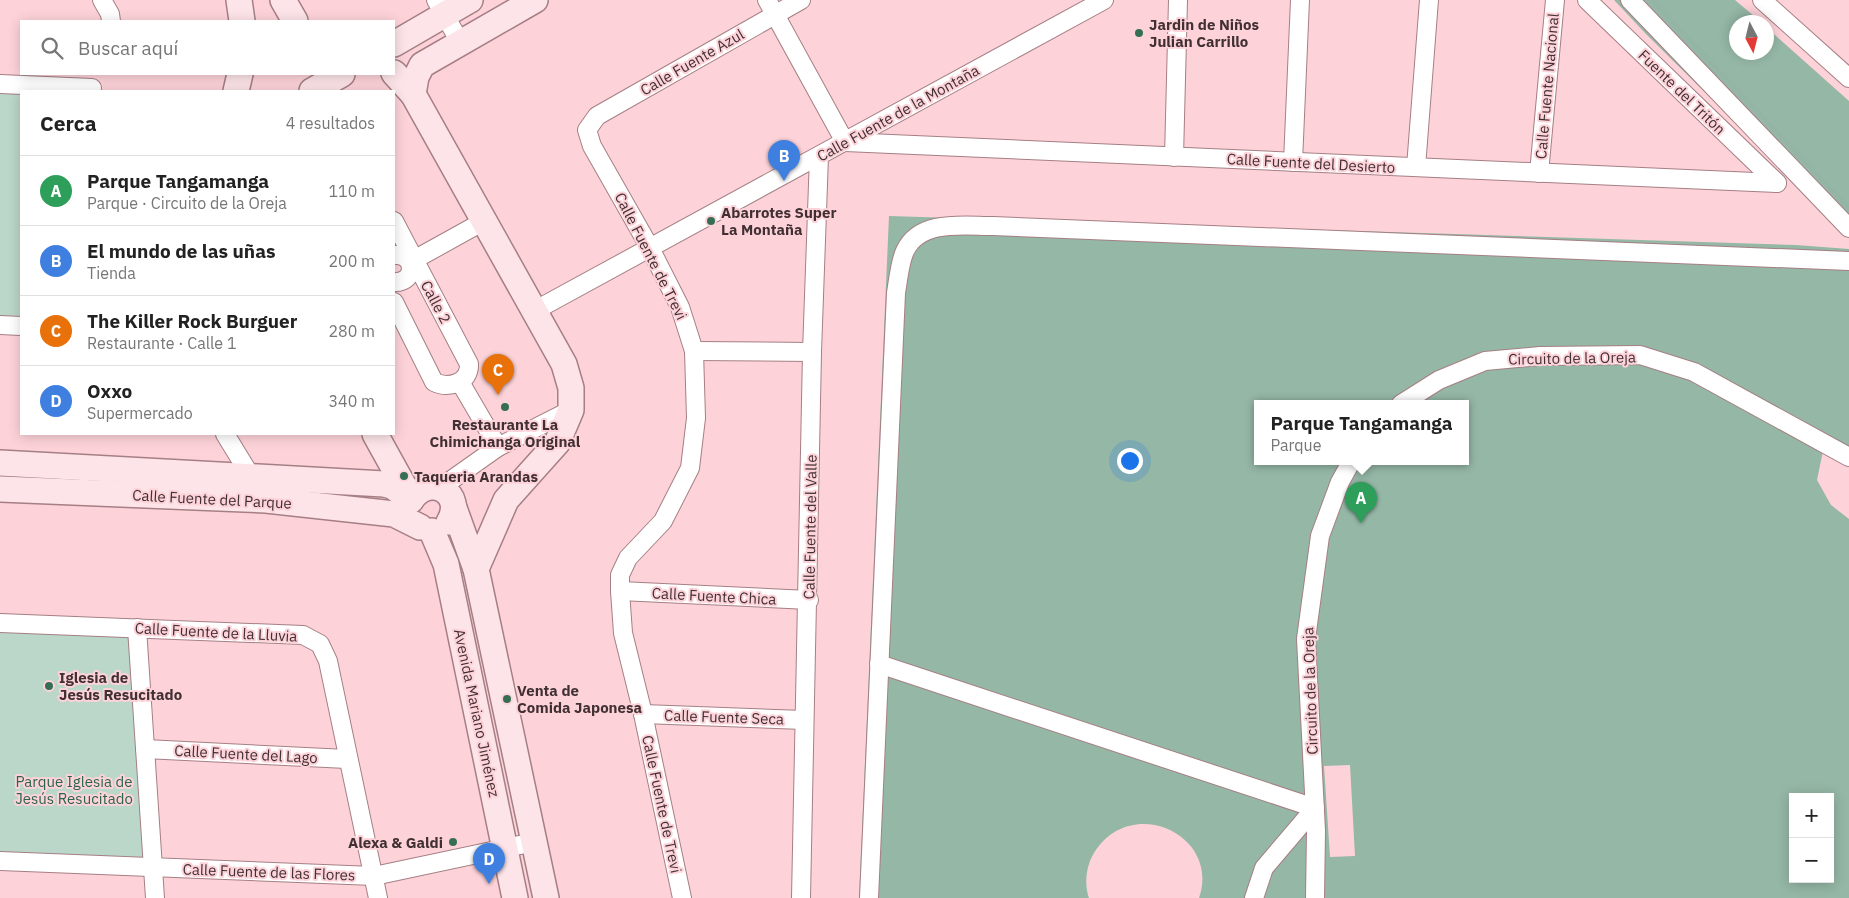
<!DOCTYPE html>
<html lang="es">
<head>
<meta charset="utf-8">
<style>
  :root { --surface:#fff; --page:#f2f2f2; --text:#222; --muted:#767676; --line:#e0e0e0; --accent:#366e55 }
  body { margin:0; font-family:"IBM Plex Sans",sans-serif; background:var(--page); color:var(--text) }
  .controls { position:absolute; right:15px; bottom:15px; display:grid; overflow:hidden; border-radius:0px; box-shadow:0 2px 12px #0003 }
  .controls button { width:45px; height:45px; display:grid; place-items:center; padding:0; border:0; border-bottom:1px solid var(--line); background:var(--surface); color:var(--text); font:25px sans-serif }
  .compass { position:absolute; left:1729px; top:15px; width:45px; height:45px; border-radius:50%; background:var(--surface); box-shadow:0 2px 12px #0003; rotate:173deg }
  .you { position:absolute; left:1129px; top:460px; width:18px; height:18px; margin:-12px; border:4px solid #fff; border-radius:50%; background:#1a73e8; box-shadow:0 0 0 8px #1a73e833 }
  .badge { display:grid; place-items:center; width:32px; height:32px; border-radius:50%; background:var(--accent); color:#fff; font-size:16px; font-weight:700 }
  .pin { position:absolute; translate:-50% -41px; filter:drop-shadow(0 1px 2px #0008) }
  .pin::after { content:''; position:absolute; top:26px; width:18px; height:15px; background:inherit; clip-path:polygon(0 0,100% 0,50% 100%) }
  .popup { position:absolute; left:1254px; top:400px; width:215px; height:65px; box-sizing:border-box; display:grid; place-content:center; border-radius:0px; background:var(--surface); filter:drop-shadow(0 1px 4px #0005); font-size:16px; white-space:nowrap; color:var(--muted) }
  .popup b { font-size:19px; color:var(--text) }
  .popup::after { content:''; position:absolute; left:50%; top:100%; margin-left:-10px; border:10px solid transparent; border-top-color:var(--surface) }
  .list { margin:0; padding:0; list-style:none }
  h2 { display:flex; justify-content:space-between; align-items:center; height:65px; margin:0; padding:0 20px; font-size:21px }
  h2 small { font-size:16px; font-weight:400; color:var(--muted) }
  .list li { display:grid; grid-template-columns:32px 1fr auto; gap:15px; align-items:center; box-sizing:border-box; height:70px; padding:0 20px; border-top:1px solid var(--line) }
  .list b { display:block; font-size:19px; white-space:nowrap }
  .list p { margin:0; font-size:16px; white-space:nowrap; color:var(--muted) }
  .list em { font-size:16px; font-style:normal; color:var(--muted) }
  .icon { flex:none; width:28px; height:28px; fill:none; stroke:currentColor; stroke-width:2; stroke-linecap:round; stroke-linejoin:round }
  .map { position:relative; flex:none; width:1849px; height:898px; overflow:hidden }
  .search { position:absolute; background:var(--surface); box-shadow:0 2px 12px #0003; left:20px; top:20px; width:375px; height:55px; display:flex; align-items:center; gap:12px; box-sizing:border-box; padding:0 18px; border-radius:0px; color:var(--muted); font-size:19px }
  .panel { position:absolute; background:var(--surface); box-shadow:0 2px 12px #0003; left:20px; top:90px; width:375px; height:345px; border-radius:0px }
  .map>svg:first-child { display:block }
  .green { fill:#bbd7c9 }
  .forest { fill:#95b7a6; fill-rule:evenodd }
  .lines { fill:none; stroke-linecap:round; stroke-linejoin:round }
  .stream { stroke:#94b5a5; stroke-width:4.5 }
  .street-casing { stroke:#a57f84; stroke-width:20 }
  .secondary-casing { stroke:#a57f84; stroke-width:28 }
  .street { stroke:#fff; stroke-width:18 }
  .secondary { stroke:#fde4e8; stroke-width:25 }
  .poi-dot { fill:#366e55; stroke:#fdd3d9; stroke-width:2 }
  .labels { text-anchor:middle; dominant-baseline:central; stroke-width:4; stroke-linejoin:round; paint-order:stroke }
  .poi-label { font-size:15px; font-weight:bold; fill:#413033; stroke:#fdd3d9; text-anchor:start }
  .street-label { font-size:15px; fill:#413033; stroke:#fdd3d9 }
  .park-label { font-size:15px; fill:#29644b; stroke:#fdd3d9 }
</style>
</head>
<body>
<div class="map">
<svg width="1849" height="898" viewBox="0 0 1849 898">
  <rect width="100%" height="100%" fill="#fdd3d9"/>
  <g class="green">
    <polygon points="0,84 21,91 21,326 0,325"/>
    <polygon points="0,623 137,628 153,867 0,861"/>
  </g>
  <g class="forest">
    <polygon points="1614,0 1735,0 1761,22 1736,22 1736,52 1766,52 1767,28 1849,101 1849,235 1646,34"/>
    <path d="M 889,216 L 1796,245 L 1849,249 L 1849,464 L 1823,451 L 1817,480 L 1831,505 L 1849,519 L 1849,898 L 1199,898 C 1221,835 1131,793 1094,853 C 1086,866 1084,884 1089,898 L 859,898 ZM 1257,404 L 1465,404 L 1465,462 L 1257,462 ZM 1350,765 L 1355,856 L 1330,857 L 1324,766 ZM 1793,797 L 1830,797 L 1830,879 L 1793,879 Z"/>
  </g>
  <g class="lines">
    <polyline class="stream" points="1652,0 1849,208"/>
    <defs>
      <g id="street">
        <polyline points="102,0 110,14 111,21"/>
        <polyline points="436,0 460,42"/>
        <polyline points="767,0 845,142 1777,183"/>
        <polyline points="1587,0 1777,183"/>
        <polyline points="1630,0 1849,228"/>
        <polyline points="1762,0 1849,78"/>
        <polyline points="0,84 92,88"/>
        <polyline points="1174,157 1178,0"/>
        <polyline points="1293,162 1300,0"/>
        <polyline points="1416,167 1429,0"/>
        <polyline points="1539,173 1555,0"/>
        <path d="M 394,221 L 469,364 C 470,383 449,389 434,382 L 394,302"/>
        <path d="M 394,255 C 416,253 417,283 394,282"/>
        <polyline points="410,262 484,221"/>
        <polyline points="534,311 1104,0"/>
        <polyline points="0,325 21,326"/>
        <polyline points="694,351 812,352"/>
        <polyline points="460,382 498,447"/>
        <polyline points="1401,404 1439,380 1485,361 1540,356 1640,355 1694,372 1849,457"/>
        <polyline points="225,434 255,483"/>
        <polyline points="440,488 498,447 571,410"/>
        <polyline points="620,591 809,600"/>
        <polyline points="0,623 303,635 320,644 328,661 378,898"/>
        <polyline points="137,628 155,898"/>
        <polyline points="879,664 1315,808 1264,868 1254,898"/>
        <polyline points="643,714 804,720"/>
        <polyline points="145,749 347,759"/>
        <polyline points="0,861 374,876 534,842"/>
        <polyline points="682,898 643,714 623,633 620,591 620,575 628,558 663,521 690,468 696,418 694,351 680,307 650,248 592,146 587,130 597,116 801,0"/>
        <polyline points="801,898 812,352 819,156"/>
        <path d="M 869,898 L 896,293 C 898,281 900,261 905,251 C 920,219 963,226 993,226 L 1849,261"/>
        <polyline points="1315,898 1316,831 1306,639 1320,536 1340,482 1351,462"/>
      </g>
      <g id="secondary">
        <polyline points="239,0 242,21"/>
        <polyline points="283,0 295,21"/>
        <polyline points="394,44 470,0"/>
        <polyline points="394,73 413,94 564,364 571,388 571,410 557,443 506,500 476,569"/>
        <polyline points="236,91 240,74"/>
        <polyline points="312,91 342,74"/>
        <polyline points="413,94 416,77 422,65 535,0"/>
        <polyline points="375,434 411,499"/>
        <polyline points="0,463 384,484 392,486 411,500"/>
        <polyline points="0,489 266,500 394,514 420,527"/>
        <path d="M 411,500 C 430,472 466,494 449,522"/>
        <polyline points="454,508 476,569 546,898"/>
        <polyline points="432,531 446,564 515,898"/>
      </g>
    </defs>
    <use href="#street" class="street-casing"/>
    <use href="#secondary" class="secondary-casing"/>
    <use href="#street" class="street"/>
    <use href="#secondary" class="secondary"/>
  </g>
  <g class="poi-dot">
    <circle cx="1139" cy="33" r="5"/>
    <circle cx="711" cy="221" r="5"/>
    <circle cx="505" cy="407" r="5"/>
    <circle cx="404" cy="476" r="5"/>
    <circle cx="49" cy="686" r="5"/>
    <circle cx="507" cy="699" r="5"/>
    <circle cx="453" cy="842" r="5"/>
  </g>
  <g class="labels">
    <g class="poi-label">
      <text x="1149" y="24">Jardin de Niños<tspan x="1149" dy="17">Julian Carrillo</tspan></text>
      <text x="721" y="212">Abarrotes Super<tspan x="721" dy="17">La Montaña</tspan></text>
      <text x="505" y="424" text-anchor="middle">Restaurante La<tspan x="505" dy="17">Chimichanga Original</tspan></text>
      <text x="414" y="476">Taqueria Arandas</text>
      <text x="59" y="677">Iglesia de<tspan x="59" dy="17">Jesús Resucitado</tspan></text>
      <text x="517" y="690">Venta de<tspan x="517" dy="17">Comida Japonesa</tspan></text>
      <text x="443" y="842" text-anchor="end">Alexa &amp; Galdi</text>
    </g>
    <g class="street-label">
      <text transform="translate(692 62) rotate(-30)">Calle Fuente Azul</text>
      <text transform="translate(1547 86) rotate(-85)">Calle Fuente Nacional</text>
      <text transform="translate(1682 92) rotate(44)">Fuente del Tritón</text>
      <text transform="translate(898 113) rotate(-29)">Calle Fuente de la Montaña</text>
      <text transform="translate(1311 163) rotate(3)">Calle Fuente del Desierto</text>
      <text transform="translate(651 256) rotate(63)">Calle Fuente de Trevi</text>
      <text transform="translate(436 302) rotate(62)">Calle 2</text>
      <text transform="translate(1572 358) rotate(-1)">Circuito de la Oreja</text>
      <text transform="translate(212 499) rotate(3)">Calle Fuente del Parque</text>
      <text transform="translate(810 527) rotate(-89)">Calle Fuente del Valle</text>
      <text transform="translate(714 596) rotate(3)">Calle Fuente Chica</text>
      <text transform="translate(216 632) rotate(3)">Calle Fuente de la Lluvia</text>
      <text transform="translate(1310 691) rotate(-92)">Circuito de la Oreja</text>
      <text transform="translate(477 713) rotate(78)">Avenida Mariano Jiménez</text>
      <text transform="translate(724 717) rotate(2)">Calle Fuente Seca</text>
      <text transform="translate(246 754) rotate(3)">Calle Fuente del Lago</text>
      <text transform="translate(662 804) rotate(78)">Calle Fuente de Trevi</text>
      <text transform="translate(269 872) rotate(2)">Calle Fuente de las Flores</text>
    </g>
    <g class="park-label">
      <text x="74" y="781">Parque Iglesia de<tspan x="74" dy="17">Jesús Resucitado</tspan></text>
    </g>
  </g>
</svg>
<div class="controls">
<button>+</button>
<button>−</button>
</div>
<svg class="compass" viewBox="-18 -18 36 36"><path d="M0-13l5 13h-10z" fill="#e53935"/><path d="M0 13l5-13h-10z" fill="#767676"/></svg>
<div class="you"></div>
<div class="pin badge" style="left:1361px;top:523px;background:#2e9e5b">A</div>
<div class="popup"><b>Parque Tangamanga</b>Parque</div>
<div class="pin badge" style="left:784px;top:181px;background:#3f7fe0">B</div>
<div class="pin badge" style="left:498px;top:395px;background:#e8710a">C</div>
<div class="pin badge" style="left:489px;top:884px;background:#3f7fe0">D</div>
<div class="search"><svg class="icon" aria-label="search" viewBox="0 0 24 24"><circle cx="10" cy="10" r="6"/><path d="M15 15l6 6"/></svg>Buscar aquí</div>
<section class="panel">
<h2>Cerca<small>4 resultados</small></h2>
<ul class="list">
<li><span class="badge" style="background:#2e9e5b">A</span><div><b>Parque Tangamanga</b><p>Parque · Circuito de la Oreja</p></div><em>110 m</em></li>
<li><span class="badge" style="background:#3f7fe0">B</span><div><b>El mundo de las uñas</b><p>Tienda</p></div><em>200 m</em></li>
<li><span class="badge" style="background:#e8710a">C</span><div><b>The Killer Rock Burguer</b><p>Restaurante · Calle 1</p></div><em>280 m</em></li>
<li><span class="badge" style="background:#3f7fe0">D</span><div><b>Oxxo</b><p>Supermercado</p></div><em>340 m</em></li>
</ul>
</section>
</div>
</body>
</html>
